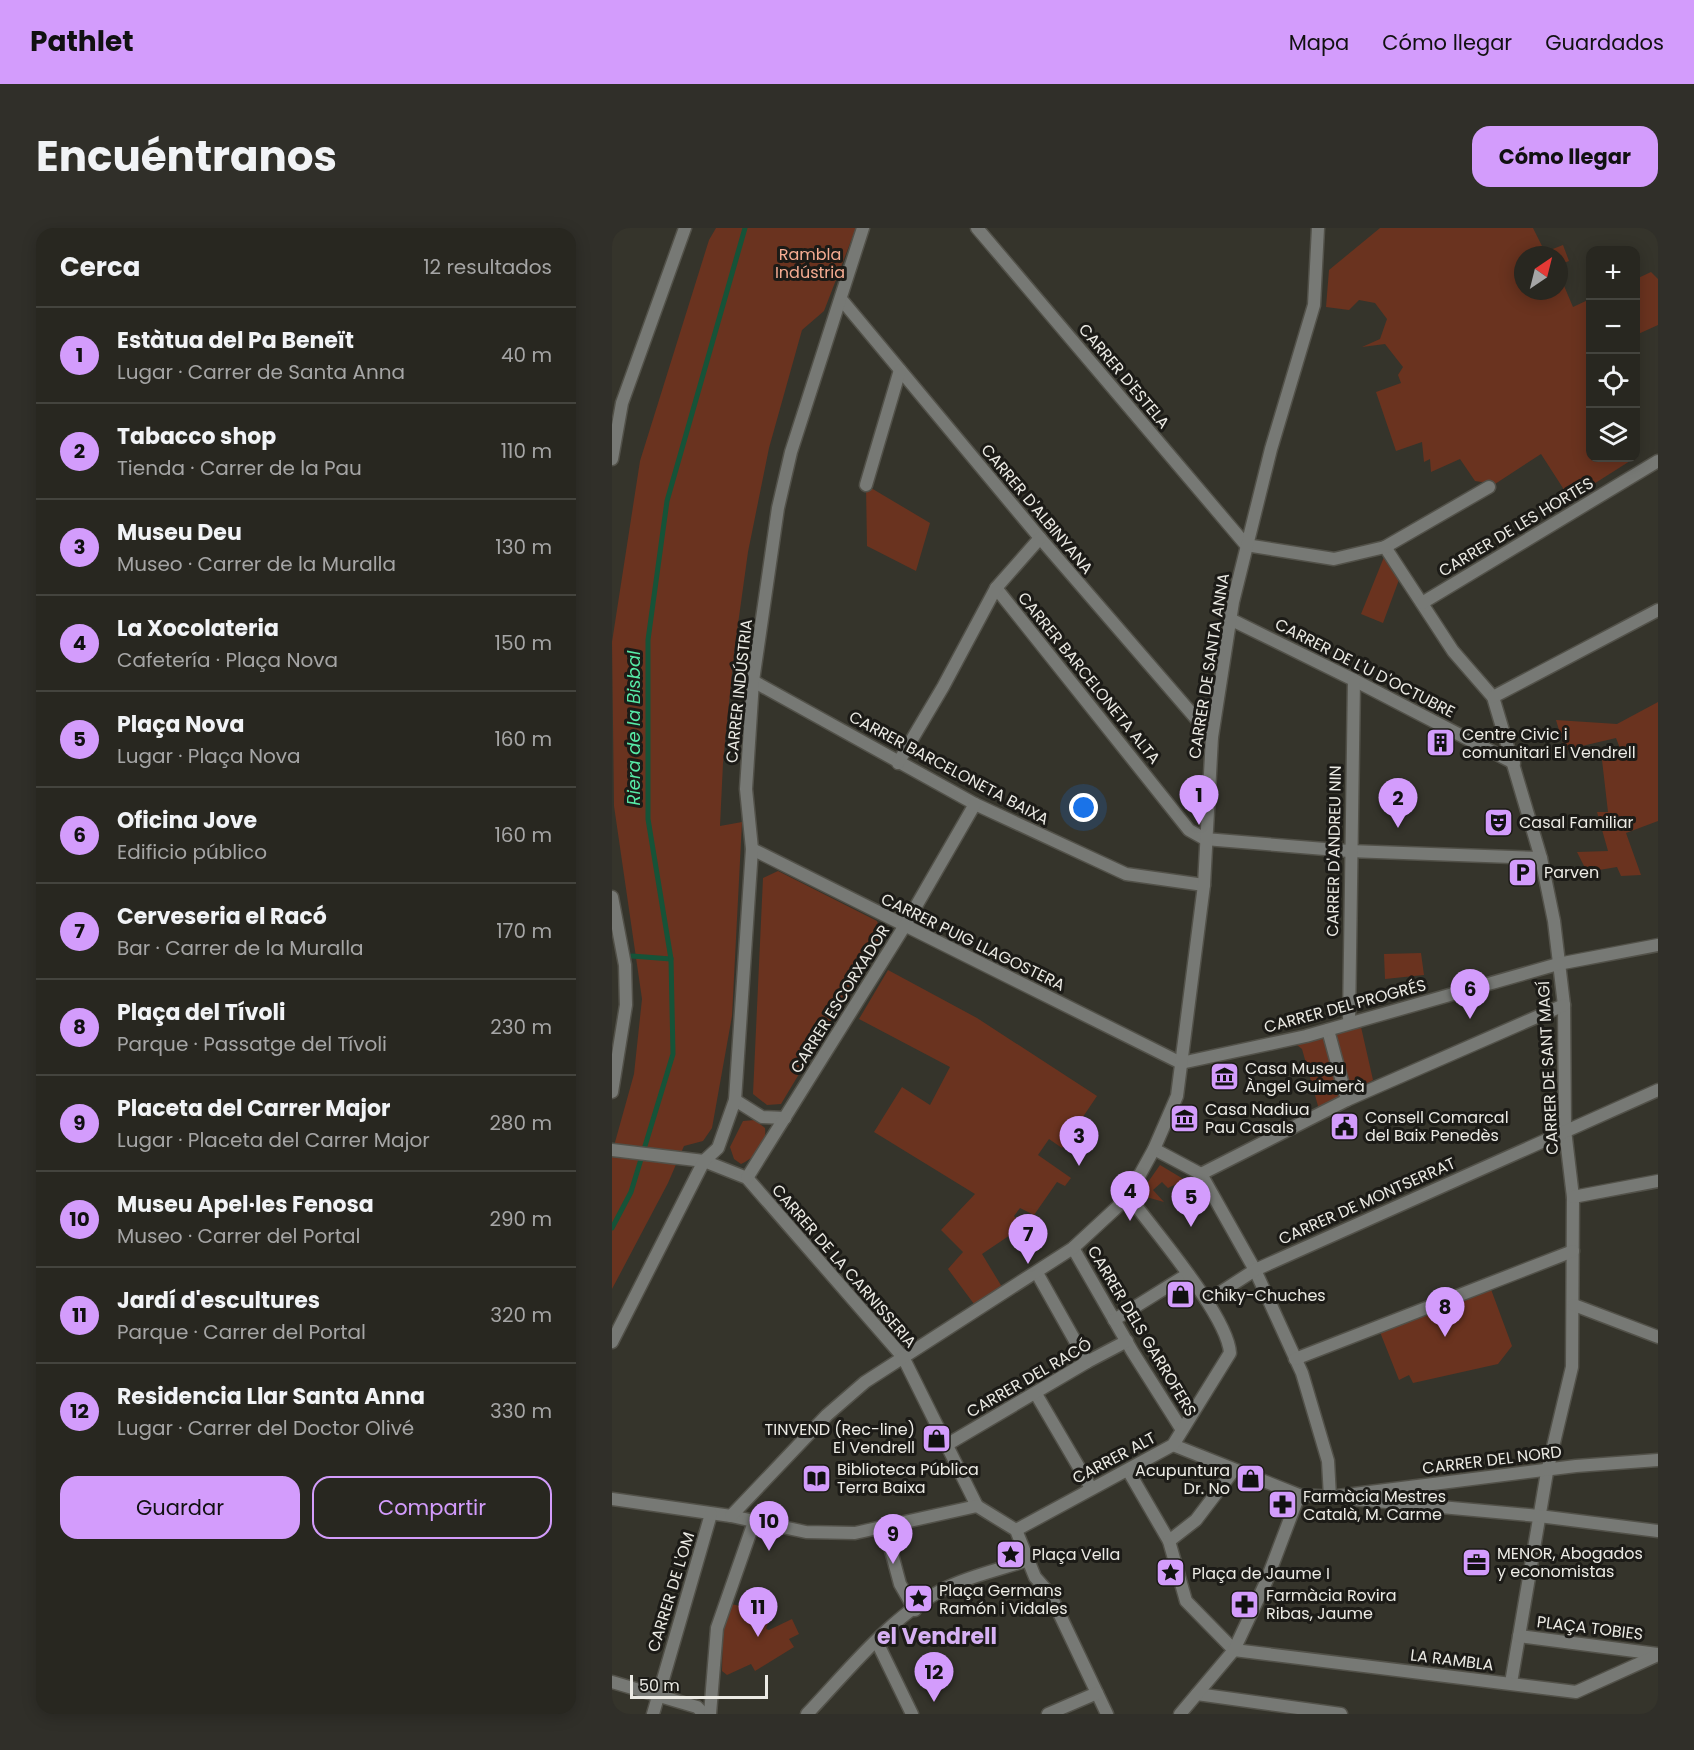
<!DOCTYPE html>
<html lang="es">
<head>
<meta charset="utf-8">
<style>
  :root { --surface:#282720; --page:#302f29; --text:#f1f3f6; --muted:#a5a5a5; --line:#44443e; --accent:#d39cfc }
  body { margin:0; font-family:Poppins,sans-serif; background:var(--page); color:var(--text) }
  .controls { position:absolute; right:18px; top:18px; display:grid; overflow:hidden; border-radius:12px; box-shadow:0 3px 15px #0003 }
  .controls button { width:54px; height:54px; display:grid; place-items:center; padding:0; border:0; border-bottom:2px solid var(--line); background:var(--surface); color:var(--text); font:30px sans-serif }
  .compass { position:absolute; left:902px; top:18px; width:54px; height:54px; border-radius:50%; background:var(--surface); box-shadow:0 3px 15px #0003; rotate:35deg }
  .scale { position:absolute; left:18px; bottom:15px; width:138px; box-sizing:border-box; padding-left:6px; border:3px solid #ebeae4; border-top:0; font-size:16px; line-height:21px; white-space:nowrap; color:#ebeae4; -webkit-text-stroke:4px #1c1b17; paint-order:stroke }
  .you { position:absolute; left:472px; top:580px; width:21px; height:21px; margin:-15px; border:4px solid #fff; border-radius:50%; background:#1a73e8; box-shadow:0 0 0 9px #1a73e833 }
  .badge { display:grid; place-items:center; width:39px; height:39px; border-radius:50%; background:var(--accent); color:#111; font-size:20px; font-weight:700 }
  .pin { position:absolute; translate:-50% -50px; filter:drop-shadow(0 2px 3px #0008) }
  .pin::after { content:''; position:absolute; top:32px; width:21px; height:18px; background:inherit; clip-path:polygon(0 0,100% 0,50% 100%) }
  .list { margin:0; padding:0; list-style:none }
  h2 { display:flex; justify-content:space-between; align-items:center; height:78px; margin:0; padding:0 24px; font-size:26px }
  h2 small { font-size:20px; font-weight:400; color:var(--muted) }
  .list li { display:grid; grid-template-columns:39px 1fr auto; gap:18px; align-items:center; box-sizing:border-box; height:96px; padding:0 24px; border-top:2px solid var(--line) }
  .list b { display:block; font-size:22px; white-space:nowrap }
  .list p { margin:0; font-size:20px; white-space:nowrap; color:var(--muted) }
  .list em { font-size:20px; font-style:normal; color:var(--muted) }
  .actions { display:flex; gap:12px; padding:18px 24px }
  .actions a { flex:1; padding:14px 0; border:2px solid var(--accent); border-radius:18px; text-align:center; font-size:21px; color:var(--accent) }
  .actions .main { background:var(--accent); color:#111 }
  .icon { flex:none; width:33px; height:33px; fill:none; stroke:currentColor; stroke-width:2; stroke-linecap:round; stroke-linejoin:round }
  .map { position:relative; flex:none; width:1046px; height:1486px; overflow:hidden; border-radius:18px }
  header { display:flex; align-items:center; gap:36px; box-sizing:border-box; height:84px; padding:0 30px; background:var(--accent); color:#111 }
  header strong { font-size:28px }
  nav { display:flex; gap:33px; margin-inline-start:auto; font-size:21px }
  .intro { display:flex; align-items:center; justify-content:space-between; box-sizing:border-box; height:144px; padding:0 36px }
  h1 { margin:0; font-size:42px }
  .button { padding:15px 27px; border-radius:18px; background:var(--accent); color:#111; font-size:21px; font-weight:700 }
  main { display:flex; gap:36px; padding:0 36px }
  aside { flex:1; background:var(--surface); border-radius:18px; box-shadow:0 3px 15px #0003 }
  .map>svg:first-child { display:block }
  .green { fill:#6a331f }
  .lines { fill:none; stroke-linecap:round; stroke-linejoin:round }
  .stream { stroke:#165338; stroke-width:5 }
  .street-casing { stroke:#525149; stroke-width:15 }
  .street { stroke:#777975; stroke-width:12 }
  .labels { text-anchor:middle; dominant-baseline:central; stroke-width:6; stroke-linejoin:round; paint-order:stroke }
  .park-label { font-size:16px; fill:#f6ac92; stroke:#1c1b17 }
  .street-label { font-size:16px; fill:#ebeae4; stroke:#1c1b17 }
  .poi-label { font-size:16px; fill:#ebeae4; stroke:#1c1b17; text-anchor:start }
  .water-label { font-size:18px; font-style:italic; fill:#57eba7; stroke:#1c1b17 }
  .district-label { font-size:22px; font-weight:bold; fill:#d6b0f3; stroke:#1c1b17 }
</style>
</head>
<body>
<header>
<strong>Pathlet</strong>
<nav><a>Mapa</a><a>Cómo llegar</a><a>Guardados</a></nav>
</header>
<div class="intro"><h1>Encuéntranos</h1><a class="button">Cómo llegar</a></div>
<main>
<aside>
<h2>Cerca<small>12 resultados</small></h2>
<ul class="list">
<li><span class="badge">1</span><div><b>Estàtua del Pa Beneït</b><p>Lugar · Carrer de Santa Anna</p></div><em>40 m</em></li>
<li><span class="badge">2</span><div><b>Tabacco shop</b><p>Tienda · Carrer de la Pau</p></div><em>110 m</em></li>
<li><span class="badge">3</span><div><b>Museu Deu</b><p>Museo · Carrer de la Muralla</p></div><em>130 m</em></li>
<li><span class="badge">4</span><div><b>La Xocolateria</b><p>Cafetería · Plaça Nova</p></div><em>150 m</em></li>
<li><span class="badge">5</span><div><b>Plaça Nova</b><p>Lugar · Plaça Nova</p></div><em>160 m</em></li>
<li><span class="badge">6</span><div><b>Oficina Jove</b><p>Edificio público</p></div><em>160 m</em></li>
<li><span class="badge">7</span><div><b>Cerveseria el Racó</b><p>Bar · Carrer de la Muralla</p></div><em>170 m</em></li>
<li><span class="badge">8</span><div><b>Plaça del Tívoli</b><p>Parque · Passatge del Tívoli</p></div><em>230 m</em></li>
<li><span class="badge">9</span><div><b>Placeta del Carrer Major</b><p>Lugar · Placeta del Carrer Major</p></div><em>280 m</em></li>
<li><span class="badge">10</span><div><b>Museu Apel·les Fenosa</b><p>Museo · Carrer del Portal</p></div><em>290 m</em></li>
<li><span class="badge">11</span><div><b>Jardí d'escultures</b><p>Parque · Carrer del Portal</p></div><em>320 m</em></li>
<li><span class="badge">12</span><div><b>Residencia Llar Santa Anna</b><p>Lugar · Carrer del Doctor Olivé</p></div><em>330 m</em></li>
</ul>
<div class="actions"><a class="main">Guardar</a><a>Compartir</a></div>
</aside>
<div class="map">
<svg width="1046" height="1486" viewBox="0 0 1046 1486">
  <rect width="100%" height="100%" fill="#35342b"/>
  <g class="green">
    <polygon points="104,0 244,0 212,83 190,102 157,220 136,324 122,425 111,535 108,598 130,594 120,788 100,900 91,913 72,918 56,955 0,1061 0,925 22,846 30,771 2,578 0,414 28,233 97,12"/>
    <polygon points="768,0 921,0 933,24 951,17 957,33 947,37 947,27 911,27 911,63 947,63 947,46 961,79 978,71 978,230 1015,230 1018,233 958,271 929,226 883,256 863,253 848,231 819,244 818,231 812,234 810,214 784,223 764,164 789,155 786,147 791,139 773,116 750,119 768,111 775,91 763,75 747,72 737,82 714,79 717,42"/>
    <polygon points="1039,44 1046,51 1046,97 1024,107 1024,51"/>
    <polygon points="254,257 318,295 304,343 255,318"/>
    <polygon points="772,329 788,349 771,395 749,386"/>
    <polygon points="1046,474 1046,593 1014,605 1029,647 1009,648 1005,639 975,644 965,624 996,623 985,584 996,584 990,532 1009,523 1004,510 953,522 944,492 1005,496"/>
    <polygon points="166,643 265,693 270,708 169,876 155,877 141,866 151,650"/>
    <polygon points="809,725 812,747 773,751 772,726"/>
    <polygon points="276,742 365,790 485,868 450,920 437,911 426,927 459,950 453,958 445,954 422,987 408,980 402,988 410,999 370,1026 390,1059 362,1076 336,1041 351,1024 329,1002 363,966 262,904 290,859 318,877 338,839 247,791"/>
    <polygon points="749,799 761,852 704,884 706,878 690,821 685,817"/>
    <path d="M 143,892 L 153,900 C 155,917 144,929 129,936 L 122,931 L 118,919 L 131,893 Z"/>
    <polygon points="548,937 573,952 556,960 550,954 541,962 552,974 527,967"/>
    <polygon points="877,1056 900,1118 886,1136 801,1155 797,1147 787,1152 766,1099"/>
    <polygon points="136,1369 163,1374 154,1401 157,1402 180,1391 187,1406 177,1411 182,1419 143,1443 139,1436 115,1447 110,1443 111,1400 119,1376 133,1379"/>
  </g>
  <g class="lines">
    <g class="stream">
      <polyline points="20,728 59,731"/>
      <polyline points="0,1000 19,964 61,826 59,731 36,591 36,412 55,273 133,0"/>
    </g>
    <defs>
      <g id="street">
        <polyline points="365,0 634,317 722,331 773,319 841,423 881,469 929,630 942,693 952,777 953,902 961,969 960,1139 935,1244 899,1455"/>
        <polyline points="229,71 428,310 600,509"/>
        <polyline points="0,231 10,175 73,0"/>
        <polyline points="254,257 288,142"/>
        <polyline points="773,319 877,259"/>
        <polyline points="384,360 577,602 593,611 737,623 929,630"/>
        <polyline points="810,375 1046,233"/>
        <polyline points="620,392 742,452 902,535"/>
        <polyline points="141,453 363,576 514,646 592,657"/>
        <polyline points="881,469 1046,382"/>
        <polyline points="286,535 331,459 384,360 428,310"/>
        <polyline points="140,621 569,835"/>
        <polyline points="0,669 13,737 14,777 0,864"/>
        <polyline points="737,794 742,452"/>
        <polyline points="716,802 735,872"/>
        <polyline points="569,835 694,808 946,736 1046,717"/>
        <polyline points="123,872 150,889 173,890"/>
        <polyline points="542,921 589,946 643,1042 690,1145 716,1233 718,1269 964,1238 1046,1232"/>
        <polyline points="0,922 92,933 135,950 291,1129 365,1278"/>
        <polyline points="589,946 735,872 952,777"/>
        <polyline points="135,950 292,699 363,576"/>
        <polyline points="961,969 1046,953"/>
        <polyline points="461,1020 520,1123 570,1202"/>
        <polyline points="425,1045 475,1134"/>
        <polyline points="595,1073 643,1042 1046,862"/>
        <polyline points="962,1077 1046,1109"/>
        <polyline points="502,1092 576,1046"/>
        <polyline points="0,1114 92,933 106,920 123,872 140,621 134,561 141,453 166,280 179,224 251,0"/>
        <polyline points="683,1131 961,1023"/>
        <polyline points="424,1166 479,1260"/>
        <polyline points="336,1216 475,1134 515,1113"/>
        <polyline points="561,1217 687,1267 724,1269"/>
        <polyline points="517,1244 557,1313 574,1373 622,1422"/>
        <polyline points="0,1271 119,1288 194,1304 243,1305 365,1278 404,1302 423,1349 438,1366 495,1486"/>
        <polyline points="741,1271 927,1288 1046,1303"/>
        <polyline points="119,1288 215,1187 253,1154 461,1020 515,970 542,921 565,868 592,657 600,509 621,374 659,221 702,77 706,0"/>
        <polyline points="273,1300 288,1356 303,1382"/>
        <path d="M 404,1302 L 561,1217 L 618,1125 C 616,1089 545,1006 522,975 L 515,970"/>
        <polyline points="557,1313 584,1292 622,1242"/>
        <polyline points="907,1408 1046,1426"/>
        <polyline points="265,1414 300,1486"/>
        <polyline points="622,1422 964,1464 1046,1427"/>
        <polyline points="0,1454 85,1479 92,1486"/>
        <polyline points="585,1466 729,1486"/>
        <polyline points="41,1486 99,1286"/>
        <polyline points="98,1486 105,1400 142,1294"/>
        <path d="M 195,1486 C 237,1442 280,1386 336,1359 C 361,1347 390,1341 416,1332"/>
        <polyline points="436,1486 485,1465"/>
        <polyline points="568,1486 622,1422 654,1354 687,1267"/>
      </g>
    </defs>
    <use href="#street" class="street-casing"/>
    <use href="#street" class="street"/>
  </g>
  <defs>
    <symbol id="building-square" viewBox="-11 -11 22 22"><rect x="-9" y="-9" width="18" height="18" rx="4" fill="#d39cfc" stroke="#1c1b17"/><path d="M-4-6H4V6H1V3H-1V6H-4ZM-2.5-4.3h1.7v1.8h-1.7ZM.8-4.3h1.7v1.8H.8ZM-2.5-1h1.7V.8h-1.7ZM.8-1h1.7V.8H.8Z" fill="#111"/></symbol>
    <symbol id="theatre-square" viewBox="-11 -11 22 22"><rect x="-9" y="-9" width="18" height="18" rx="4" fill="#d39cfc" stroke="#1c1b17"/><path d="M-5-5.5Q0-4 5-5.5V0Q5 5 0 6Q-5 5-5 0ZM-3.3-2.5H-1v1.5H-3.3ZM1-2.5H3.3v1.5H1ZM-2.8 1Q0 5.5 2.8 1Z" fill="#111"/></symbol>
    <symbol id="parking-square" viewBox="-11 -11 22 22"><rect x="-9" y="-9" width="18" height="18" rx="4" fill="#d39cfc" stroke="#1c1b17"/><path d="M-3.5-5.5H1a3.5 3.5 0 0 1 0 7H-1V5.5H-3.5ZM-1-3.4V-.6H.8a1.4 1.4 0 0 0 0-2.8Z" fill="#111"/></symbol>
    <symbol id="museum-square" viewBox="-11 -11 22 22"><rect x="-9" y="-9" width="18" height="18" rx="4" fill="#d39cfc" stroke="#1c1b17"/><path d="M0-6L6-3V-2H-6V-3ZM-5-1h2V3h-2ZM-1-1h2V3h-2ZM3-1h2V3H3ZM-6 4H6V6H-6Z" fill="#111"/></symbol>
    <symbol id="civic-square" viewBox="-11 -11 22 22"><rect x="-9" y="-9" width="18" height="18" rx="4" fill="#d39cfc" stroke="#1c1b17"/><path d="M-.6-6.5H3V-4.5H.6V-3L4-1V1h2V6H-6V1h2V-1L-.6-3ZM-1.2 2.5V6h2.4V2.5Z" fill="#111"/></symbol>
    <symbol id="shop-square" viewBox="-11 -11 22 22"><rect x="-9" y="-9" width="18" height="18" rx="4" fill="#d39cfc" stroke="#1c1b17"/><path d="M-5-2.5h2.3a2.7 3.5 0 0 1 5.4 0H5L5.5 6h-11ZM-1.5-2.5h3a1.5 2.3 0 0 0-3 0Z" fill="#111"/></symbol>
    <symbol id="library-square" viewBox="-11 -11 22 22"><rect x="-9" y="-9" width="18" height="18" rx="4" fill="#d39cfc" stroke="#1c1b17"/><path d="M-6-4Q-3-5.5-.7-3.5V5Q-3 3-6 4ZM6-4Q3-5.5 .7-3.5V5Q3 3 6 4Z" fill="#111"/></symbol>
    <symbol id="pharmacy-square" viewBox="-11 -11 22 22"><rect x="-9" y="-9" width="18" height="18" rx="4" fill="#d39cfc" stroke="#1c1b17"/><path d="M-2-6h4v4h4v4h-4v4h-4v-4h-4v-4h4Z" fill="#111"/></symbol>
    <symbol id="sight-square" viewBox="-11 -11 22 22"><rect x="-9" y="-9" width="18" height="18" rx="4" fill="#d39cfc" stroke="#1c1b17"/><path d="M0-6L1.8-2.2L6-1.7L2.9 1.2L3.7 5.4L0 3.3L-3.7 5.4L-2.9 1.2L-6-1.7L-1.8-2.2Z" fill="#111"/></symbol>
    <symbol id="office-square" viewBox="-11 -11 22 22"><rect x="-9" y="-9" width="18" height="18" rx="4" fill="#d39cfc" stroke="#1c1b17"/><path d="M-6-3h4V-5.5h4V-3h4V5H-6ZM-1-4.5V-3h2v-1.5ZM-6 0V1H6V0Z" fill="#111"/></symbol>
  </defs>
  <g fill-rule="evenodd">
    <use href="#building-square" x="812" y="498" width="33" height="33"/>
    <use href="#theatre-square" x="870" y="578" width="33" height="33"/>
    <use href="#parking-square" x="894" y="628" width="33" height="33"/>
    <use href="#museum-square" x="596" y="832" width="33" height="33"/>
    <use href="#museum-square" x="556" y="874" width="33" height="33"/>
    <use href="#civic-square" x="716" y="882" width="33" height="33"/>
    <use href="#shop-square" x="552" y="1050" width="33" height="33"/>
    <use href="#shop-square" x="308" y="1194" width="33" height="33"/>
    <use href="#library-square" x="188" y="1234" width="33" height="33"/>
    <use href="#shop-square" x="622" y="1234" width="33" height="33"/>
    <use href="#pharmacy-square" x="654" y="1260" width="33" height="33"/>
    <use href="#sight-square" x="382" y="1310" width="33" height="33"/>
    <use href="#office-square" x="848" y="1318" width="33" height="33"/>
    <use href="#sight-square" x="542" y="1328" width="33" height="33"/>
    <use href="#sight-square" x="290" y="1354" width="33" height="33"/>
    <use href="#pharmacy-square" x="616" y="1360" width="33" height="33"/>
  </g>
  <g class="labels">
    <g class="park-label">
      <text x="198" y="26">Rambla<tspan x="198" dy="18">Indústria</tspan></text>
    </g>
    <g class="street-label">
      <text transform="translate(512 148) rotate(50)">CARRER D'ESTELA</text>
      <text transform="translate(425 281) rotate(50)">CARRER D'ALBINYANA</text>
      <text transform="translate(904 299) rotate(-31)">CARRER DE LES HORTES</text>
      <text transform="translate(597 438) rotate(-81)">CARRER DE SANTA ANNA</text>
      <text transform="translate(753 440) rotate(27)">CARRER DE L'U D'OCTUBRE</text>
      <text transform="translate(477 450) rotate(51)">CARRER BARCELONETA ALTA</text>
      <text transform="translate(127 463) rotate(-84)">CARRER INDÚSTRIA</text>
      <text transform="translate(337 540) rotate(28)">CARRER BARCELONETA BAIXA</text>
      <text transform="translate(722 623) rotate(-89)">CARRER D'ANDREU NIN</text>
      <text transform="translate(361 714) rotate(26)">CARRER PUIG LLAGOSTERA</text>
      <text transform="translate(228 771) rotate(-58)">CARRER ESCORXADOR</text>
      <text transform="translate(733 778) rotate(-15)">CARRER DEL PROGRÉS</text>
      <text transform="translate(936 840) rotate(-93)">CARRER DE SANT MAGÍ</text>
      <text transform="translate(755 973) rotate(-24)">CARRER DE MONTSERRAT</text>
      <text transform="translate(232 1038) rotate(49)">CARRER DE LA CARNISSERIA</text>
      <text transform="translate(530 1103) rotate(59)">CARRER DELS GARROFERS</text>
      <text transform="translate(417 1150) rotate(-30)">CARRER DEL RACÓ</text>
      <text transform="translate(502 1230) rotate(-28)">CARRER ALT</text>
      <text transform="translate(880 1232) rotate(-7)">CARRER DEL NORD</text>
      <text transform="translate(59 1364) rotate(-73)">CARRER DE L'OM</text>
      <text transform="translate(978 1400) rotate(7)">PLAÇA TOBIES</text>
      <text transform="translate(840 1432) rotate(7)">LA RAMBLA</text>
    </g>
    <g class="poi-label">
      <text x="850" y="506">Centre Civic i<tspan x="850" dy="18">comunitari El Vendrell</tspan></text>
      <text x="907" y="594">Casal Familiar</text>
      <text x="932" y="644">Parven</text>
      <text x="633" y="840">Casa Museu<tspan x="633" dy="18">Àngel Guimerà</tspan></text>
      <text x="593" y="881">Casa Nadiua<tspan x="593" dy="18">Pau Casals</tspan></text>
      <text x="753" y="889">Consell Comarcal<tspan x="753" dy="18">del Baix Penedès</tspan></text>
      <text x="590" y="1067">Chiky-Chuches</text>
      <text x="303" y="1201" text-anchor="end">TINVEND (Rec-line)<tspan x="303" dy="18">El Vendrell</tspan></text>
      <text x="225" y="1241">Biblioteca Pública<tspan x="225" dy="18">Terra Baixa</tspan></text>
      <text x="618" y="1242" text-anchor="end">Acupuntura<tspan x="618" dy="18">Dr. No</tspan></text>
      <text x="691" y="1268">Farmàcia Mestres<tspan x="691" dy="18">Català, M. Carme</tspan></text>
      <text x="885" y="1325">MENOR, Abogados<tspan x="885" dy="18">y economistas</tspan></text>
      <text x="420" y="1326">Plaça Vella</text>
      <text x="580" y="1345">Plaça de Jaume I</text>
      <text x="327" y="1362">Plaça Germans<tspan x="327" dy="18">Ramón i Vidales</tspan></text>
      <text x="654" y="1367">Farmàcia Rovira<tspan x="654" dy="18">Ribas, Jaume</tspan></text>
    </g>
    <g class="water-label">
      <text transform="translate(21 500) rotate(-90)">Riera de la Bisbal</text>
    </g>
    <g class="district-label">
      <text x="325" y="1408">el Vendrell</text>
    </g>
  </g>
</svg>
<div class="controls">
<button>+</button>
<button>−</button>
<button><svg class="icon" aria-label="locate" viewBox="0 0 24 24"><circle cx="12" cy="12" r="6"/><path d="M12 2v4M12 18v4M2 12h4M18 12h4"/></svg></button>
<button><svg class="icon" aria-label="layers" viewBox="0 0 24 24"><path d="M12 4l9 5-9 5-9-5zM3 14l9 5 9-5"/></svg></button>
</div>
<svg class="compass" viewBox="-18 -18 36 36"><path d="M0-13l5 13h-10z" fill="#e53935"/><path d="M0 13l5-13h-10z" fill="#a5a5a5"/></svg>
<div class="scale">50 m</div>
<div class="you"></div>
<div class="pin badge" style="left:587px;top:597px">1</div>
<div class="pin badge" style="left:786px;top:600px">2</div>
<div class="pin badge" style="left:467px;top:938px">3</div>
<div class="pin badge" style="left:518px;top:993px">4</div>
<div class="pin badge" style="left:579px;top:999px">5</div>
<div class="pin badge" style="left:858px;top:791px">6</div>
<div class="pin badge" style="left:416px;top:1036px">7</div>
<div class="pin badge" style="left:833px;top:1109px">8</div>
<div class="pin badge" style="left:281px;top:1336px">9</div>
<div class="pin badge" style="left:157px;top:1323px">10</div>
<div class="pin badge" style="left:146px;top:1409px">11</div>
<div class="pin badge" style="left:322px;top:1474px">12</div>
</div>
</main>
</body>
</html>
